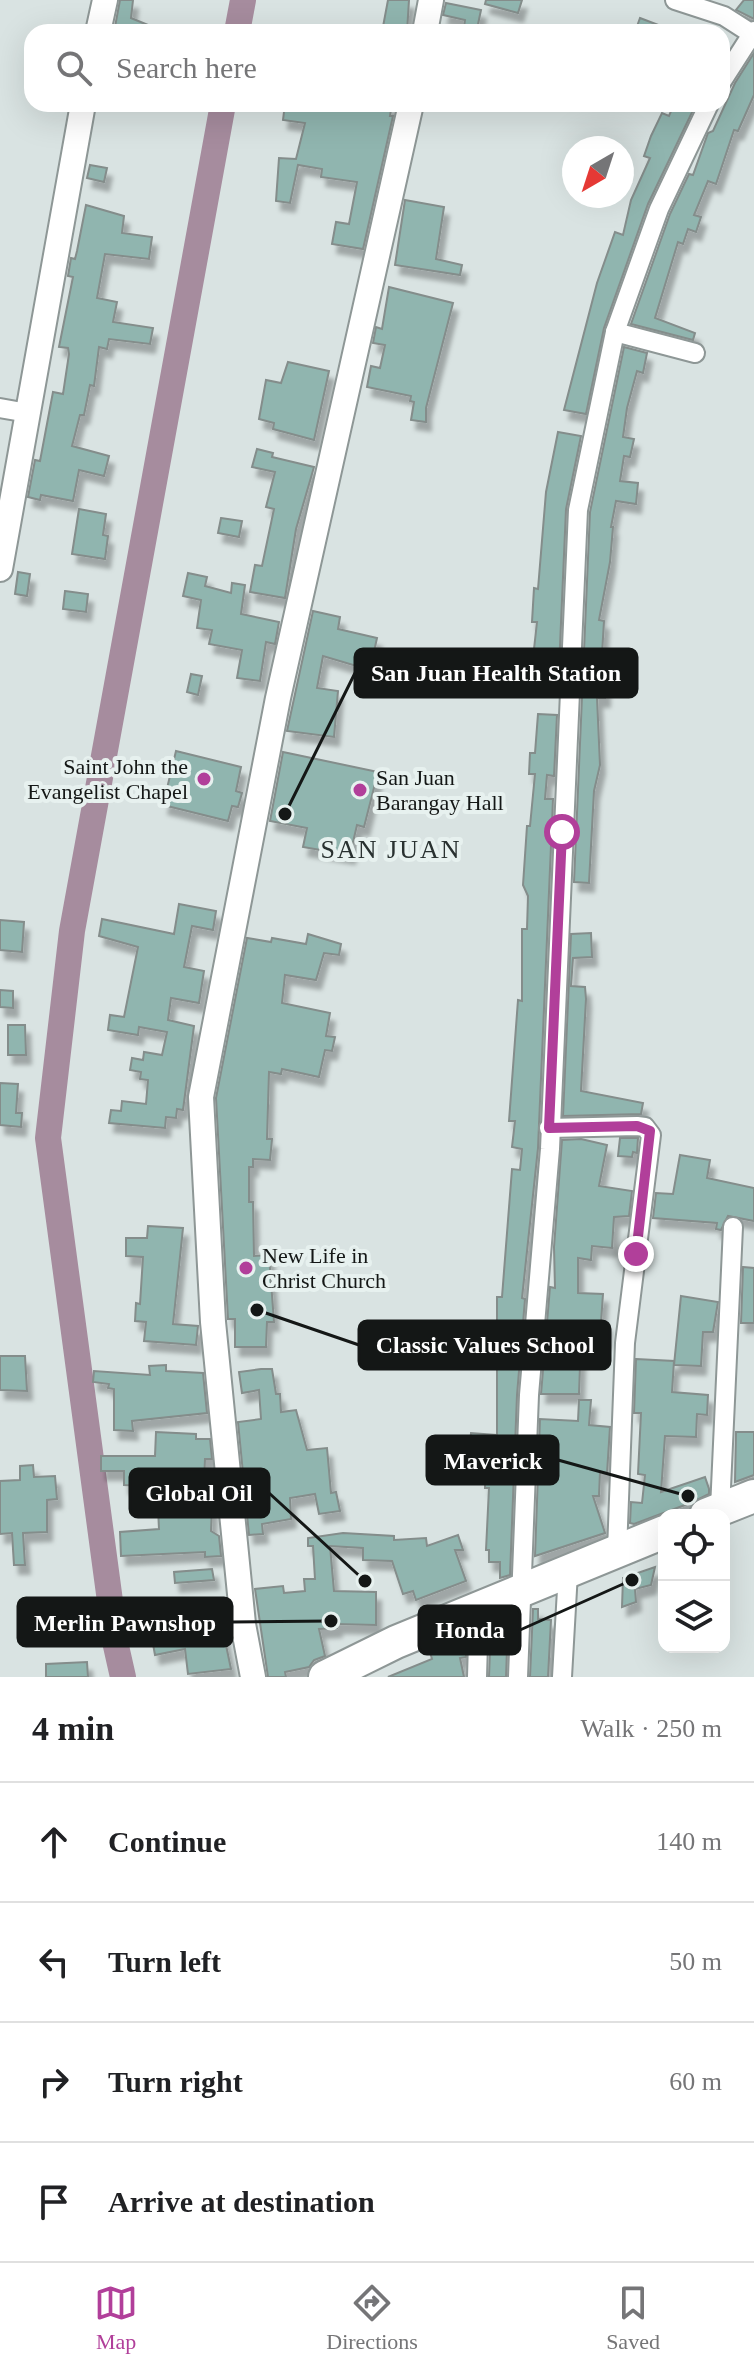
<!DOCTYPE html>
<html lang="en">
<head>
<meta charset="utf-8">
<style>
  :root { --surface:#fff; --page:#f6f6f6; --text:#202124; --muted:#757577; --line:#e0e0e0; --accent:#b13f9a }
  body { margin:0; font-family:Georgia,serif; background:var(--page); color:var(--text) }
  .controls { position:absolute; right:24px; bottom:24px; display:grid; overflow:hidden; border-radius:16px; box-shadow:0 8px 32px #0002 }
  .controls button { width:72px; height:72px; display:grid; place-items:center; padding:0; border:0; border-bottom:2px solid var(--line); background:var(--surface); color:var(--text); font:40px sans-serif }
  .compass { position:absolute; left:562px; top:136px; width:72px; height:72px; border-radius:50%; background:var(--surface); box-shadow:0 8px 32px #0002; rotate:219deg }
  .stop { position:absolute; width:24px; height:24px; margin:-18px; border:6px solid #b13f9a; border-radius:50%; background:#fff }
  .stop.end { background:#b13f9a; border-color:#fff; box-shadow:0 2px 8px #0008 }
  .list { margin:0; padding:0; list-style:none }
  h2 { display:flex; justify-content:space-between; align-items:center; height:104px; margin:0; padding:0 32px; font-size:34px }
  h2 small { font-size:26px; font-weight:400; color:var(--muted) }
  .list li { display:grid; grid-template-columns:52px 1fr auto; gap:24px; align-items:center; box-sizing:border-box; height:120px; padding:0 32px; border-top:2px solid var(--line) }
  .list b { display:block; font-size:30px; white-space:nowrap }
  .list em { font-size:26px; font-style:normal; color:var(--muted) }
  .icon { flex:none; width:44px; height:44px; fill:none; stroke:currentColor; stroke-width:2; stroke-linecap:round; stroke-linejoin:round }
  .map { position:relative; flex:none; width:754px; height:1677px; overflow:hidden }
  .search { position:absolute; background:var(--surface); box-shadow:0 8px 32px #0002; left:24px; right:24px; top:24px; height:88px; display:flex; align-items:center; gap:20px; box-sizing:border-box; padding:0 28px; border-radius:24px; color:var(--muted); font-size:30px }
  .sheet { height:584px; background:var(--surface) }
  nav { display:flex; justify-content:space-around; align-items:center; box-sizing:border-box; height:112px; border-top:2px solid var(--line); background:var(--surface); font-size:22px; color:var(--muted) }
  nav a { display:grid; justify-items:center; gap:4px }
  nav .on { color:var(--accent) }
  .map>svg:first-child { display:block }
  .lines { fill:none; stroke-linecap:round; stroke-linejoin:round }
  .river { stroke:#a68c9e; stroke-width:26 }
  .building { fill:#90b5af; stroke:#848d8b; stroke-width:2; filter:url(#shadow) }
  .street-casing { stroke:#8e9796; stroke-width:22 }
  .secondary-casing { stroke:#8e9796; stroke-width:28 }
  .highway-casing { stroke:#8e9796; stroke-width:36 }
  .street { stroke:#fff; stroke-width:18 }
  .secondary { stroke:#fff; stroke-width:24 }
  .highway { stroke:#fff; stroke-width:32 }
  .route { stroke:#b13f9a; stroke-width:10 }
  .poi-dot { fill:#b13f9a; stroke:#e7f1ef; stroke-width:3 }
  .labels { text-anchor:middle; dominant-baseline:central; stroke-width:8; stroke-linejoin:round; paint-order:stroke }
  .poi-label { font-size:22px; fill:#141716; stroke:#e7f1ef; text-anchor:start }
  .quarter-label { font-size:26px; letter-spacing:2px; fill:#293130; stroke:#e7f1ef }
  .leader { fill:none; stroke:#141716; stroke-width:3 }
  .callout-dot { fill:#141716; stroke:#e7f1ef; stroke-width:3 }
  .callout { fill:#141716; stroke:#141716; stroke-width:3 }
  .callout-label { font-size:24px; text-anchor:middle; font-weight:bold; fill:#fff }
</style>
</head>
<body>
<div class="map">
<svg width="754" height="1677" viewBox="0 0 754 1677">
  <defs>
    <filter id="shadow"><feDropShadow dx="5" dy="9" stdDeviation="2" flood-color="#0004"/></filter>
  </defs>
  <rect width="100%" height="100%" fill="#d9e3e2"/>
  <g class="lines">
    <g class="river">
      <polyline points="237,32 243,0"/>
      <polyline points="123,1677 116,1646 48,1138 72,931 223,104"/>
    </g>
  </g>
  <g class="building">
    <polygon points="120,0 133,0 131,18 165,32 114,32"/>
    <polygon points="388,0 409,0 407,32 382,32"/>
    <polygon points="486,0 522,0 518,13 485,4"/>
    <polygon points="744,0 754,0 754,19 736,10"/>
    <polygon points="446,3 481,10 477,29 464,27 465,20 443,15"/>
    <polygon points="640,18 674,31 674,32 635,32"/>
    <polygon points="754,53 754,95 738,131 734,130 716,184 708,181 694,215 701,217 696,232 688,229 683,244 678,242 655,318 695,333 693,340 631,324 670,214 689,174 693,175 708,133 713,131 735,83"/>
    <polygon points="285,104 392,104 390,116 393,116 363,249 332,244 336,222 349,224 357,182 321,177 322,169 298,165 290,203 276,201 279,158 296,159 305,123 283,120"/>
    <polygon points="674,104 696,104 648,204 604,328 586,414 564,410 597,283 615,232 623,235 631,200 650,158 644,156 651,136 662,113 669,116"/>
    <polygon points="90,165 107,168 104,182 87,178"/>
    <polygon points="405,200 444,207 436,259 462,265 460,275 395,265"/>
    <polygon points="86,205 124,216 122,233 152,237 149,259 105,254 97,298 117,302 113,322 153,328 150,344 109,339 107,349 99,347 94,386 90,385 84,415 80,415 72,446 109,456 104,476 79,470 73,501 41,495 40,500 28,497 35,460 40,461 53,392 63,394 69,354 68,348 59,347 73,277 68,276 71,258 75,259 77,251"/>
    <polygon points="389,287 453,303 426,408 426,422 411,420 414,402 410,401 411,396 367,387 371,366 380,368 385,345 373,343 376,327 382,329"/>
    <polygon points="624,347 647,353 643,373 637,371 627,408 623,437 634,439 630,457 624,456 620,481 638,483 636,504 616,501 611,527 613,527 610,562 599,620 604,621 600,687 605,687 605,698 597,698 600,765 594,791 589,883 574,882 590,512"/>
    <polygon points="288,362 329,371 314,440 273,429 274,423 259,419 266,380 281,383"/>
    <polygon points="558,432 581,436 566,509 559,668 553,668 553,681 538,682 534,649 537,622 532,622 534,588 538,589 546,492"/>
    <polygon points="257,449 273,453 272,457 314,467 296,529 285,598 250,592 255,565 262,566 274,509 266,507 275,472 252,467"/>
    <polygon points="79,509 106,514 103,535 108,536 105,559 72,554"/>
    <polygon points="221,518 242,521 239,537 218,533"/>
    <polygon points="18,572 30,574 27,596 15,594"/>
    <polygon points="188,573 207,577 205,586 231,593 232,583 245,585 241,614 279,622 275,644 266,642 260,681 237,678 242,650 209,644 212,630 197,628 201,600 183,596"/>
    <polygon points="65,591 88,594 86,612 63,609"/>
    <polygon points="313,611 340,617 338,629 377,638 370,670 323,656 317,688 338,691 334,737 287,731"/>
    <polygon points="191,674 202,676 198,695 187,692"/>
    <polygon points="538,714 557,715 554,776 547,775 545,799 553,799 538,1148 522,1298 525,1299 517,1395 510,1575 500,1578 500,1562 489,1562 489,1550 486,1550 489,1488 485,1488 486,1456 469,1454 471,1433 497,1435 497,1297 502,1297 512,1169 520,1170 522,1149 512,1147 515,1121 509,1121 518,1000 522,1001 522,929 527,929 528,896 523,885 527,826 530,826 535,774 529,774 530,753 535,753"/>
    <polygon points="176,751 241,767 236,791 242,793 238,807 232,806 228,821 163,805"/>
    <polygon points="283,752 378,772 364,827 357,825 350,855 303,847 307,828 270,821"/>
    <polygon points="179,904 216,911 213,930 192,926 184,967 204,971 199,1003 171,998 168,1020 194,1026 183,1110 177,1109 176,1118 166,1117 165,1128 109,1123 111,1110 121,1111 122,1101 146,1104 148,1080 140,1079 141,1072 130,1070 132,1058 143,1060 144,1052 162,1055 167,1032 139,1027 138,1035 108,1030 110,1015 124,1017 138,947 99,936 102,919 174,934"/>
    <polygon points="0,920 24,922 22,952 0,950"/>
    <polygon points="591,933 592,957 573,958 571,986 585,987 586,999 581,1091 643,1103 641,1114 563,1116 571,934"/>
    <polygon points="308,934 341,944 339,955 324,953 316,980 285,975 282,1003 330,1013 326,1036 335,1037 332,1051 325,1050 319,1077 282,1069 281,1074 269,1072 267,1139 272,1139 270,1160 253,1159 253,1167 249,1167 249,1202 253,1202 254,1256 269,1255 274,1322 267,1322 266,1347 235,1347 235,1319 228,1319 216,1098 247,938 271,942 272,938 306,944"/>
    <polygon points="0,990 13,991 13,1008 0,1007"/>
    <polygon points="8,1025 25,1025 26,1055 8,1055"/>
    <polygon points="0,1083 18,1084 16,1113 22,1113 21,1127 0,1125"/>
    <polygon points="620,1138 638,1138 637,1153 633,1152 632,1157 618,1156"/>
    <polygon points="581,1139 607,1145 599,1186 632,1191 629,1216 614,1217 612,1248 592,1246 591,1260 578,1258 578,1293 603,1294 601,1322 607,1323 606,1340 581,1339 579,1394 541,1394 550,1287 555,1288 554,1247 562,1140"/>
    <polygon points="680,1155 710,1160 707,1178 754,1188 754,1221 728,1216 721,1230 716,1229 717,1223 653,1218 656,1193 673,1194"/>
    <polygon points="148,1226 183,1228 173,1324 198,1326 196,1345 144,1341 146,1322 135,1321 136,1303 140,1304 143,1257 126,1256 126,1238 147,1238"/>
    <polygon points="743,1267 754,1268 754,1323 741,1323"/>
    <polygon points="681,1296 718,1302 713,1332 703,1332 701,1366 674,1365"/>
    <polygon points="0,1356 25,1356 27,1391 0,1390"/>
    <polygon points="636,1359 674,1361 672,1392 708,1395 707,1415 697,1414 696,1437 665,1436 661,1492 705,1477 709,1489 709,1494 693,1502 634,1524 630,1523 631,1502 642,1503 645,1475 638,1474 641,1413 634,1413"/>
    <polygon points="166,1365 166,1371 203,1373 207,1413 132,1421 133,1431 114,1430 114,1389 108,1388 109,1384 93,1382 94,1371 150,1375 149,1366"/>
    <polygon points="261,1369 272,1369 276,1394 280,1394 281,1412 296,1410 307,1450 327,1448 331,1493 336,1492 340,1511 319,1514 315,1494 290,1498 291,1519 262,1524 263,1534 249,1535 238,1422 261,1419 259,1390 242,1393 239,1372"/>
    <polygon points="579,1400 591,1400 589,1425 610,1427 607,1473 600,1472 599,1496 593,1496 605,1533 535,1556 540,1419 578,1421"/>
    <polygon points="156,1432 196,1434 196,1439 210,1439 212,1459 205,1459 204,1484 213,1484 211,1531 219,1536 221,1556 205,1557 205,1552 121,1556 120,1532 159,1529 157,1487 124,1485 124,1471 101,1471 101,1456 155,1456"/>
    <polygon points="736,1432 754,1432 754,1475 735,1482"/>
    <polygon points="33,1465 34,1477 55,1476 57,1499 47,1500 47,1532 23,1533 25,1565 14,1565 12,1533 0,1534 0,1481 20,1480 20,1466"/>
    <polygon points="343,1533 394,1536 394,1540 426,1538 427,1546 458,1535 463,1550 455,1550 466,1581 416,1600 413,1591 403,1594 392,1561 363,1560 363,1548 330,1546 334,1591 376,1592 376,1625 336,1624 337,1628 319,1629 325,1656 314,1660 309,1667 285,1672 286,1677 268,1677 255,1589 283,1586 284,1593 305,1591 304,1579 315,1579 313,1546 308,1546 308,1538"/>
    <polygon points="655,1567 651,1585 635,1589 636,1602 622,1607 623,1578"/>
    <polygon points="212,1569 214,1580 175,1583 174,1572"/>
    <polygon points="226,1605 228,1625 222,1626 231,1669 188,1674 185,1649 155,1655 153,1644 178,1639 175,1610"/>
    <polygon points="533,1609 538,1609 538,1619 551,1620 548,1677 530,1677"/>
    <polygon points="508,1621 506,1677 489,1677 491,1624"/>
    <polygon points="466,1645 466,1657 460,1658 464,1677 388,1677 432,1659 430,1652"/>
    <polygon points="87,1662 88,1677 46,1677 46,1664"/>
  </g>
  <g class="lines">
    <defs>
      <g id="street">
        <polyline points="675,0 724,16 752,34"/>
        <polyline points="722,81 754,31"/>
        <polyline points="615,332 695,353"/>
        <polyline points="0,408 28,413"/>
        <polyline points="549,1128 637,1126 645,1127 651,1135 625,1343 617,1551"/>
        <polyline points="720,1509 733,1227"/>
        <polyline points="477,1677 479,1608"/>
        <polyline points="518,1677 529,1395 550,1149 578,510 615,332 659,209 709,104"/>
        <polyline points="562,1677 568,1572"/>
      </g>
      <g id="secondary">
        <polyline points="98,32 105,0"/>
        <polyline points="425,32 431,0"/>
        <polyline points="0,569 83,104"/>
        <polyline points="253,1677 243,1624 213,1322 201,1097 278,698 411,104"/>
      </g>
      <g id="highway">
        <polyline points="706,1515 754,1496"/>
        <polyline points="325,1677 396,1642 664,1532"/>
      </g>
    </defs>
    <use href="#street" class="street-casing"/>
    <use href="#secondary" class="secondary-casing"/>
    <use href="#highway" class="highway-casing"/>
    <use href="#street" class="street"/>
    <use href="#secondary" class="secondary"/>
    <use href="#highway" class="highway"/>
  </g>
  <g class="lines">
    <polyline class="route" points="562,832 549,1128 637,1126 650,1131 636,1254"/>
  </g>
  <g class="poi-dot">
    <circle cx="204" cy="779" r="8"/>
    <circle cx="360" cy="790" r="8"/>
    <circle cx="246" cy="1268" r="8"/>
  </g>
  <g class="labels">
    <g class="poi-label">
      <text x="188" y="766" text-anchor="end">Saint John the<tspan x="188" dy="25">Evangelist Chapel</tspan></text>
      <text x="376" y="777">San Juan<tspan x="376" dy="25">Barangay Hall</tspan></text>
      <text x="262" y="1255">New Life in<tspan x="262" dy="25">Christ Church</tspan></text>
    </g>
    <g class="quarter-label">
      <text x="391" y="849">SAN JUAN</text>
    </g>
  </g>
  <path class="leader" d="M285 814L355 673M257 1310L359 1345M688 1496L558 1460M365 1581L269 1493M331 1621L232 1622M632 1580L520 1630"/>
  <g class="callout-dot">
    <circle cx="285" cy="814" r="8"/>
    <circle cx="257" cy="1310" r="8"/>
    <circle cx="688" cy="1496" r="8"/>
    <circle cx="365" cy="1581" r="8"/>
    <circle cx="331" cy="1621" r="8"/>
    <circle cx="632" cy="1580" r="8"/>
  </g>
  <g class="callout">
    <rect x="355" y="649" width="282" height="48" rx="8"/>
    <rect x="359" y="1321" width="251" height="48" rx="8"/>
    <rect x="427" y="1436" width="131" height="48" rx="8"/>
    <rect x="130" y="1469" width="139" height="48" rx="8"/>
    <rect x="18" y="1598" width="214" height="48" rx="8"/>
    <rect x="419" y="1606" width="101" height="48" rx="8"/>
  </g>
  <g class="callout-label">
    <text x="496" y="681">San Juan Health Station</text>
    <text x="485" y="1353">Classic Values School</text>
    <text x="493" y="1469">Maverick</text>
    <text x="199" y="1501">Global Oil</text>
    <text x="125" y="1631">Merlin Pawnshop</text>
    <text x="470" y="1638">Honda</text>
  </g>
</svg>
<div class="controls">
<button><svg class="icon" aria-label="locate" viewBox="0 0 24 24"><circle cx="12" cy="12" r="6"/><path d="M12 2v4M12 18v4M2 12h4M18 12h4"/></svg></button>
<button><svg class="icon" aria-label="layers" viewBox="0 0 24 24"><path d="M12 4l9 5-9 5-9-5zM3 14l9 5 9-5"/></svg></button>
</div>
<svg class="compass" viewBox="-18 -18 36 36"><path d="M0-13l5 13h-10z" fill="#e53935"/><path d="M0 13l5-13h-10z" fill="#757577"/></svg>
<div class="stop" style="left:562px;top:832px"></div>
<div class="stop end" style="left:636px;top:1254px"></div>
<div class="search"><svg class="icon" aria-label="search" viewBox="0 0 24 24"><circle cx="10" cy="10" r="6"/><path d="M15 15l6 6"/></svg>Search here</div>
</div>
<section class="sheet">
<h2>4 min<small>Walk · 250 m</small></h2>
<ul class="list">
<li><svg class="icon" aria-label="ahead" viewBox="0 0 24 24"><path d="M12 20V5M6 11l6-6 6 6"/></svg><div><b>Continue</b></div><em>140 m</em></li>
<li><svg class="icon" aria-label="left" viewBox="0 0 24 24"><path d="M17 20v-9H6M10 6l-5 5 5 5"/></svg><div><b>Turn left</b></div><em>50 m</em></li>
<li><svg class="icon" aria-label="right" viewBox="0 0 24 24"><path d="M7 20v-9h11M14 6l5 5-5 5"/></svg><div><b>Turn right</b></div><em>60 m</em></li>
<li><svg class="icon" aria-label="arrive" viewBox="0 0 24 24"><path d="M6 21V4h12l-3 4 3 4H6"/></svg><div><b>Arrive at destination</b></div></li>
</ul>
</section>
<nav>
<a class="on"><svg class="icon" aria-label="map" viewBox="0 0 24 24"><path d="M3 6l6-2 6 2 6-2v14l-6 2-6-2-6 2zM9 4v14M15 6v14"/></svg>Map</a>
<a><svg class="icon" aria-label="directions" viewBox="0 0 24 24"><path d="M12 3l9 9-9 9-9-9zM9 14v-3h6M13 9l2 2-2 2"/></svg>Directions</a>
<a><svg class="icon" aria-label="saved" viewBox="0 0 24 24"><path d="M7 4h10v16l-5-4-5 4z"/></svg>Saved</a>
</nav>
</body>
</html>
